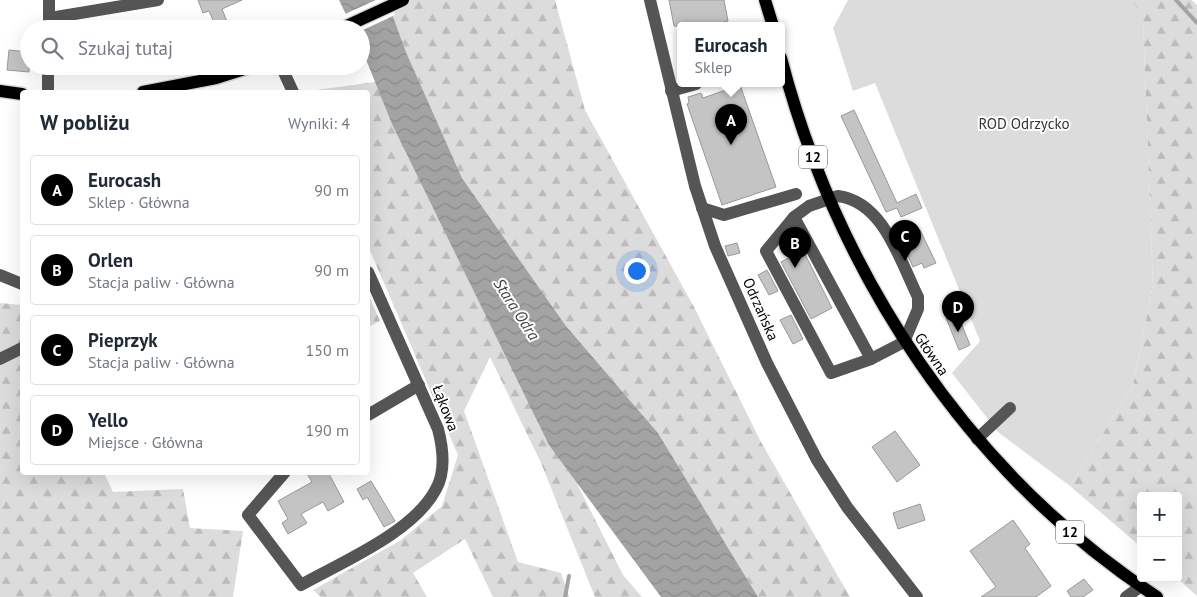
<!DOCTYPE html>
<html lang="pl">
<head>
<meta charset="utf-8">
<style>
  :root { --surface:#fff; --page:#f6f6f7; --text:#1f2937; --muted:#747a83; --line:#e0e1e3; --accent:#000 }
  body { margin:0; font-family:"PT Sans",sans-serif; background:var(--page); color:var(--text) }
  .controls { position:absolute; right:15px; bottom:15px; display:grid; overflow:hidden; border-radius:5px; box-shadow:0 5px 20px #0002 }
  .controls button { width:45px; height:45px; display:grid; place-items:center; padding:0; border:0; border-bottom:1px solid var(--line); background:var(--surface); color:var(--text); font:25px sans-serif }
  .you { position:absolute; left:636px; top:270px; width:18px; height:18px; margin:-12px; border:4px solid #fff; border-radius:50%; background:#1a73e8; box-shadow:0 0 0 8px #1a73e833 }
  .badge { display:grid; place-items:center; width:32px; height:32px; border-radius:50%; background:var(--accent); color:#fff; font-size:16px; font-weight:700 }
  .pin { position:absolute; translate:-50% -41px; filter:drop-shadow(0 1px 2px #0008) }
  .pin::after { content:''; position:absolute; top:26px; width:18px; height:15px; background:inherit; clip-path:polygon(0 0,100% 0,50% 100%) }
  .popup { position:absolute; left:677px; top:22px; width:108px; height:65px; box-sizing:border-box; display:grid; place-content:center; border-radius:5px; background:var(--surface); filter:drop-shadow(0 1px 4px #0005); font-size:16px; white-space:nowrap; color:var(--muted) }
  .popup b { font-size:19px; color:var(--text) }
  .popup::after { content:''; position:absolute; left:50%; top:100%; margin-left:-10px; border:10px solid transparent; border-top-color:var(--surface) }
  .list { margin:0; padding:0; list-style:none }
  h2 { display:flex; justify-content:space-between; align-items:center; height:65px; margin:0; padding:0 20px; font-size:21px }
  h2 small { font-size:16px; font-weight:400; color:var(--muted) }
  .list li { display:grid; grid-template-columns:32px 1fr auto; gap:15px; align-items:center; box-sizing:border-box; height:70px; margin:0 10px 10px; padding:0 10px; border:1px solid var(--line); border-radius:5px }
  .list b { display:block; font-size:19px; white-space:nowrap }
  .list p { margin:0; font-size:16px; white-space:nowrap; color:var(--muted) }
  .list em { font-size:16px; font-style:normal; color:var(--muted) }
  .icon { flex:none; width:28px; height:28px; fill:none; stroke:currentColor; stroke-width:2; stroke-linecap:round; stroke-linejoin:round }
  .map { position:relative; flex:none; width:1197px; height:597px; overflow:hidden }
  .search { position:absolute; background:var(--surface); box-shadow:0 5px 20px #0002; left:20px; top:20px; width:350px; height:55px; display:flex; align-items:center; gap:12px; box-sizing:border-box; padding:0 18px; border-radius:28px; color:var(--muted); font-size:19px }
  .panel { position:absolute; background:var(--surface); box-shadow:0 5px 20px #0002; left:20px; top:90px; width:350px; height:385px; border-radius:5px }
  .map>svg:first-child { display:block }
  .green { fill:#dcdcdc }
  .forest { fill:url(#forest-firs) }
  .water { fill:url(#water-waves) }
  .pier { fill:#fff }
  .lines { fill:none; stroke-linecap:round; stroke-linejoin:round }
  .stream { stroke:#a3a3a3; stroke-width:4 }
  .building { fill:#c4c4c4; stroke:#999 }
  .major-casing { stroke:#dbdbdb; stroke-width:15 }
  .minor { stroke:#555; stroke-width:12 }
  .major { stroke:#000; stroke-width:12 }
  .labels { text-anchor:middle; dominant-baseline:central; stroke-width:4; stroke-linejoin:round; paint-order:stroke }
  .shield { fill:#fff; stroke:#4c4c4c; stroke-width:1 }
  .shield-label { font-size:14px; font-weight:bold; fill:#000 }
  .park-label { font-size:15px; fill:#333; stroke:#fff }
  .street-label { font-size:15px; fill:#000; stroke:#fff }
  .water-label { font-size:16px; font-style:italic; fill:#444; stroke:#fff }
</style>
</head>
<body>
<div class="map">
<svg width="1197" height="597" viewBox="0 0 1197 597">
  <defs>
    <pattern id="forest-firs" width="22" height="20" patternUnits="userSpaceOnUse" patternTransform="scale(1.25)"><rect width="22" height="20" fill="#dcdcdc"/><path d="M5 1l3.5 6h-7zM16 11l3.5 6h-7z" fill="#bbb"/></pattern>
    <pattern id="water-waves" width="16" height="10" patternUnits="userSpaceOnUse" patternTransform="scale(1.25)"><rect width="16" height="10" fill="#a3a3a3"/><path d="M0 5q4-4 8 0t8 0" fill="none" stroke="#8b8b8b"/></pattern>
  </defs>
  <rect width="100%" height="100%" fill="#fff"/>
  <polygon class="green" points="848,0 1133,0 1143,20 1153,285 1133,386 1070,486 998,432 952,373 980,341 875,83 853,91 833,28"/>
  <g class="forest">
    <polygon points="387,0 555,0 585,110 694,307 761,442 850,597 758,597 658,433 566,326 462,178 406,52"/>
    <polygon points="1133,0 1192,0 1197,5 1197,596 1177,578 1178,496 1141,496 1141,547 1070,486 1133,386 1153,285 1143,21"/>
    <polygon points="382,81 553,436 623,575 642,597 595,597 541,463 490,357 464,411 518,562 561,573 569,597 493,597 465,539 413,573 427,597 321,597 313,590 401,540 442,506 458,455 368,246 368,92 302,92"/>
    <polygon points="368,294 380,321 368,327"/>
    <polygon points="0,303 22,305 22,472 104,473 113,492 183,489 190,528 243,531 233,597 0,597"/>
  </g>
  <polygon class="water" points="339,0 387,0 406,52 462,178 566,326 658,433 758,597 661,597 549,445 392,124 361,47 361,29 353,29"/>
  <polygon class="pier" points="376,0 390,0 395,15 361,31 361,29 350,29 343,15"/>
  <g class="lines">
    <g class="stream">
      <polyline points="1176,0 1197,23"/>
      <polyline points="565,597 569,576"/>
    </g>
  </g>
  <g class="building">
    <polygon points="198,0 242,0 222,9 230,29 217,29 209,11 203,13"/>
    <polygon points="669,0 724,0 728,21 724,22 725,26 674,26"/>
    <polygon points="9,50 29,52 29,72 7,70"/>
    <polygon points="740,85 776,187 722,205 687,104 689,103 688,97 701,93 703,98"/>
    <polygon points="854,110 897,203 916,194 922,208 901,217 897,208 886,212 841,116"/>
    <polygon points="920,230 936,263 924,268 922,263 913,267 906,252 915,248 909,234"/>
    <polygon points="737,243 740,253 728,256 725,246"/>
    <polygon points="803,250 832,308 811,319 781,262"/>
    <polygon points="767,270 778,291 769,295 758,275"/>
    <polygon points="957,313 970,345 959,350 946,318"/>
    <polygon points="791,315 803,339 793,344 780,320"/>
    <polygon points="895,431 920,465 897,482 872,447"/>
    <polygon points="306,472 328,472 344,502 328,511 323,502 301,514 307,523 288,534 282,523 288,519 278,501 312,482"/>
    <polygon points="371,481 395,521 384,527 367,497 363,500 357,489"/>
    <polygon points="920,504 925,520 898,529 893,513"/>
    <polygon points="1013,520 1030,544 1025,548 1051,586 1036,597 981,597 996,587 970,551"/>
    <polygon points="1084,579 1093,590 1083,597 1071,597 1067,591"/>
  </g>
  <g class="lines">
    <defs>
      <g id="major">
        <polyline points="765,0 773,26"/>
        <polyline points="340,29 403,0"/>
        <path d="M 781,58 C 838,275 968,473 1157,597"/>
        <polyline points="0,91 22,94"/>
        <polyline points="143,92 216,78 254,66"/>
      </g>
    </defs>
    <use href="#major" class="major-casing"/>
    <g class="minor">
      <polyline points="49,0 49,29"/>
      <polyline points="650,0 695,186 715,246 767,363 817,460 847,507 917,597"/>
      <polyline points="50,18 158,0"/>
      <polyline points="48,66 48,92"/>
      <polyline points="281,66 293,92"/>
      <polyline points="671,91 696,84"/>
      <path d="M 838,196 C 884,202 900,261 918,297 L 918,309 L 904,342 L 871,359 L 794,217 L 809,206 Z"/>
      <polyline points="702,208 724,215 796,194"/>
      <polyline points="794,217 766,251 831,373 871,359"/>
      <polyline points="0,275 22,284"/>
      <polyline points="0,359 22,348"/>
      <polyline points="368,415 419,385"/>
      <polyline points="977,439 1010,408"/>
      <path d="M 285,472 L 248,515 L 301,585 C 342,562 414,532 436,489 C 446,471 443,448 438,429 L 368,272"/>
      <polyline points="1126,597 1141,586"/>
    </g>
    <use href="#major" class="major"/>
  </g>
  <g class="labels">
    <g class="shield">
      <rect x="799" y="145.5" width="28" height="23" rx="4"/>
      <rect x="1056" y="520.5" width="28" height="23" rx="4"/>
    </g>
    <g class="shield-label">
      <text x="813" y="157">12</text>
      <text x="1070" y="532">12</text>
    </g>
    <g class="park-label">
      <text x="1024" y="123">ROD Odrzycko</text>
    </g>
    <g class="street-label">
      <text transform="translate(761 309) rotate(66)">Odrzańska</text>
      <text transform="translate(932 354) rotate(56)">Główna</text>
      <text transform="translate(446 408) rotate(69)">Łąkowa</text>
    </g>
    <g class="water-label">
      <text transform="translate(517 309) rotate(57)">Stara Odra</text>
    </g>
  </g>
</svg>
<div class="controls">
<button>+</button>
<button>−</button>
</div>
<div class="you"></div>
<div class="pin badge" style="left:731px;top:145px">A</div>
<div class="popup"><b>Eurocash</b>Sklep</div>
<div class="pin badge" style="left:795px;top:268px">B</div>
<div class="pin badge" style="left:905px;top:261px">C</div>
<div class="pin badge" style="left:958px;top:332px">D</div>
<div class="search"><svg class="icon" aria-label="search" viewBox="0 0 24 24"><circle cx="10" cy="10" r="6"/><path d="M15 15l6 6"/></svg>Szukaj tutaj</div>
<section class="panel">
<h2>W pobliżu<small>Wyniki: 4</small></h2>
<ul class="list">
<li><span class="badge">A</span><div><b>Eurocash</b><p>Sklep · Główna</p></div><em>90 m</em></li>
<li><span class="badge">B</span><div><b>Orlen</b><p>Stacja paliw · Główna</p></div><em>90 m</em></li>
<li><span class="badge">C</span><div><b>Pieprzyk</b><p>Stacja paliw · Główna</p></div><em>150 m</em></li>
<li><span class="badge">D</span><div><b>Yello</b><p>Miejsce · Główna</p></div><em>190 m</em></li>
</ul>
</section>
</div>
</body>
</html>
